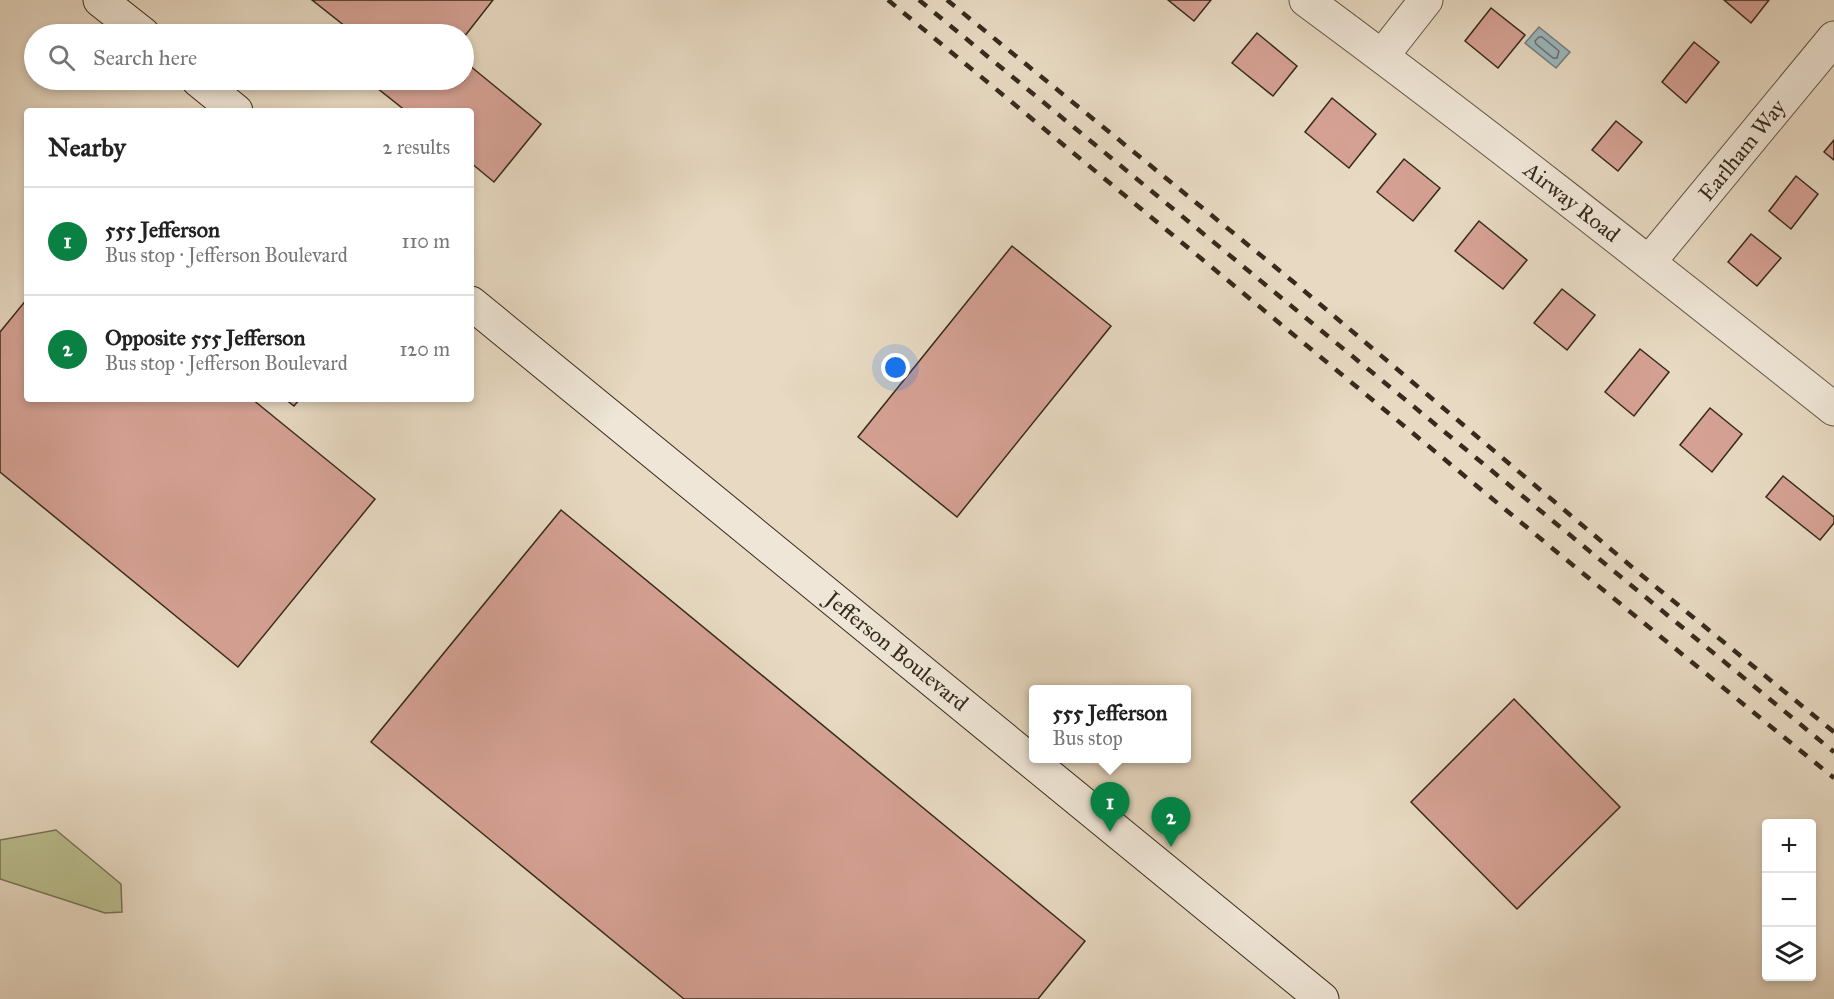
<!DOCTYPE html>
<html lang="en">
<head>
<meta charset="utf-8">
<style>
  :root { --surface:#fff; --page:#f6f6f6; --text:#222; --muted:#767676; --line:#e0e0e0; --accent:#0b8043 }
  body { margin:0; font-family:"IM FELL Great Primer",serif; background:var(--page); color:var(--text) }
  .controls { position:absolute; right:18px; bottom:18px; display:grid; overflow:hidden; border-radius:6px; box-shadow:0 3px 9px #0003 }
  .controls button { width:54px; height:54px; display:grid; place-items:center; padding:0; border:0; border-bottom:2px solid var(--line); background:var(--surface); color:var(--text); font:30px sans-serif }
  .you { position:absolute; left:896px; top:368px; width:21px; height:21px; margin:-15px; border:4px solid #fff; border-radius:50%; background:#1a73e8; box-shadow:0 0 0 9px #1a73e833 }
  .badge { display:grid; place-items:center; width:39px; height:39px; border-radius:50%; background:var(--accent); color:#fff; font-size:20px; font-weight:700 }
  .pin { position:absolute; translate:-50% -50px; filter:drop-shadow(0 2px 3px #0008) }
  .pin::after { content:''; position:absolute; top:32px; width:21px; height:18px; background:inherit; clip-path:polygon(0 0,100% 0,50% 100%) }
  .popup { position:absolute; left:1029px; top:685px; width:162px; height:78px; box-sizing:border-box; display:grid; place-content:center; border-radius:6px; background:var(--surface); filter:drop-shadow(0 2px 4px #0005); font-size:20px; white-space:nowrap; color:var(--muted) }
  .popup b { font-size:22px; color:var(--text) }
  .popup::after { content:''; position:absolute; left:50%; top:100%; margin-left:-12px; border:12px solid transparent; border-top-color:var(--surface) }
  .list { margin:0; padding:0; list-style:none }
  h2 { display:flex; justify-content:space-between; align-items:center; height:78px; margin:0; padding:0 24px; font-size:26px }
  h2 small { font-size:20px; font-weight:400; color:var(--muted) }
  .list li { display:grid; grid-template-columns:39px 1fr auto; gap:18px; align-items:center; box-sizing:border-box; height:108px; padding:0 24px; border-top:2px solid var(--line) }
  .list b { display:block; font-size:22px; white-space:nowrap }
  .list p { margin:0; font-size:20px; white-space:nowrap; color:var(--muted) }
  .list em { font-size:20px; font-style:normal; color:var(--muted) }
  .icon { flex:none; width:33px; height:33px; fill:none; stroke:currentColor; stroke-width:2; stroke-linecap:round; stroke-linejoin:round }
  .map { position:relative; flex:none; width:1834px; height:999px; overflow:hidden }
  .search { position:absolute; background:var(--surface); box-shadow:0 3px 9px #0003; left:24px; top:24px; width:450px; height:66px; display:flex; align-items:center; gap:15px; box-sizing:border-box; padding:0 21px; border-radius:33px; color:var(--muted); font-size:22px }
  .panel { position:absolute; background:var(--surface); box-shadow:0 3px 9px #0003; left:24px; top:108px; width:450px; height:294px; border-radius:6px }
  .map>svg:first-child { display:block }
  .green { fill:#babe8f; stroke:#787456; stroke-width:1.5 }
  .water { fill:#9bb7be; stroke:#737f7e; stroke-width:1.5 }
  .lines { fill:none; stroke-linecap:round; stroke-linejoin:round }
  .shore { stroke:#69706e; stroke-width:1.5 }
  .building { fill:#d5a194; stroke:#372a1d; stroke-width:1.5 }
  .street-casing { stroke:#635646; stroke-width:35 }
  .secondary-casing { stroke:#372a1d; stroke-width:35 }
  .street { stroke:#efe6d7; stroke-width:33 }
  .secondary { stroke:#efe6d7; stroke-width:33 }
  .rail { stroke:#372a1d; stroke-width:4.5; stroke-dasharray:10 10; stroke-linecap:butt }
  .labels { text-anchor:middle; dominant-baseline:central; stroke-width:4.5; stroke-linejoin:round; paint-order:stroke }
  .street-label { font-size:22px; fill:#372a1d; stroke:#efe6d7 }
</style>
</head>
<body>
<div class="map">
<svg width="1834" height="999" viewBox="0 0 1834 999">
  <rect width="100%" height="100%" fill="#e7d9c2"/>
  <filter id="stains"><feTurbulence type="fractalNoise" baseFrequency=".00333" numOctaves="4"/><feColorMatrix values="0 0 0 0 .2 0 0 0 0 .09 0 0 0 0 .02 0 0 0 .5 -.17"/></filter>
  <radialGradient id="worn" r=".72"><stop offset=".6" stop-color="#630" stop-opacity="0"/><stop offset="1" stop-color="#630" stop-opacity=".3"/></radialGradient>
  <polygon class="green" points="56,830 121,884 122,912 105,913 0,879 0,840"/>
  <polygon class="water" points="1539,27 1570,52 1556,68 1525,43"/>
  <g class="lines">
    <polygon class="shore" points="1539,37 1542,37 1559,51 1557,58 1553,58 1536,44 1535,41"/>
  </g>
  <g class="building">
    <polygon points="312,0 493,0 464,37 464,34 355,34"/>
    <polygon points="1168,0 1211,0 1194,21"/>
    <polygon points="1724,0 1769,0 1751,23"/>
    <polygon points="1491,8 1525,35 1498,68 1465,41"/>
    <polygon points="1257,33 1297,66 1273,96 1232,63"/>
    <polygon points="1694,42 1719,62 1686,103 1662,82"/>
    <polygon points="464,61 541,124 494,182 471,163 471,111 406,111 367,80 464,80"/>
    <polygon points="1332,98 1376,134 1349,168 1305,132"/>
    <polygon points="1616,121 1642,142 1618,171 1592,150"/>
    <polygon points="1834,140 1834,160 1824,152"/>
    <polygon points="1404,159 1440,188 1413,221 1377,192"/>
    <polygon points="1796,176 1818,194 1791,229 1769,211"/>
    <polygon points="1479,221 1527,260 1503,289 1455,251"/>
    <polygon points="1751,234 1781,258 1757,286 1728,262"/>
    <polygon points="1012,246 1111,326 957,517 858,437"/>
    <polygon points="1562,289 1595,315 1567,350 1534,323"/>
    <polygon points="27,299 27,399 252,399 375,499 238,667 0,472 0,332"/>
    <polygon points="1640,349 1669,372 1634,416 1605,392"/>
    <polygon points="285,399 300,399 294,406"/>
    <polygon points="1710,408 1742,434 1712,472 1680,445"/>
    <polygon points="1783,476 1834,517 1834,523 1820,540 1766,497"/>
    <polygon points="561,510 1085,941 1038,999 684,999 371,742"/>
    <polygon points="1514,699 1620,807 1517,909 1411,802"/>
  </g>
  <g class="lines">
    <defs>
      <g id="street">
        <path d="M 1306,0 C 1485,132 1660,271 1834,409"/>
        <polyline points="1382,56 1426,0"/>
        <polyline points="1649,262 1834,38"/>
      </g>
      <g id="secondary">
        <polyline points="100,0 143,34"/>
        <polyline points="198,80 236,111"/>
        <polyline points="471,303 1322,999"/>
      </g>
    </defs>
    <use href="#street" class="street-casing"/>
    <use href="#secondary" class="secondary-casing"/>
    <use href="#street" class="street"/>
    <use href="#secondary" class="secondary"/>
    <g class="rail">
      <polyline points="888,0 1558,553 1834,778"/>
      <polyline points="919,0 1834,752"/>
      <polyline points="947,0 1296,284 1645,578 1834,732"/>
    </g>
  </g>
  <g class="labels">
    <g class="street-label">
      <text transform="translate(1742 150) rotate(-51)">Earlham Way</text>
      <text transform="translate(1572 202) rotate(38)">Airway Road</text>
      <text transform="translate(897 651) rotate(39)">Jefferson Boulevard</text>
    </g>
  </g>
  <rect width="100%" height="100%" filter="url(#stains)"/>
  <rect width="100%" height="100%" fill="url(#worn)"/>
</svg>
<div class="controls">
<button>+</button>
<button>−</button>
<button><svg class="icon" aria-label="layers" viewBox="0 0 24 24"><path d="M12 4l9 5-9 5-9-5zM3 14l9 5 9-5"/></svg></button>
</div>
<div class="you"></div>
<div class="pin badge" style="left:1110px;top:832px">1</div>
<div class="popup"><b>555 Jefferson</b>Bus stop</div>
<div class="pin badge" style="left:1171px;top:847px">2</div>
<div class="search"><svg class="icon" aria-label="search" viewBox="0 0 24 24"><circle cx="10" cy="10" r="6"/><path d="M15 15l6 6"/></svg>Search here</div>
<section class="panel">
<h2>Nearby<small>2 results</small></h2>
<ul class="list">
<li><span class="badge">1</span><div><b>555 Jefferson</b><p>Bus stop · Jefferson Boulevard</p></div><em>110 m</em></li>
<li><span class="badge">2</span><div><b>Opposite 555 Jefferson</b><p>Bus stop · Jefferson Boulevard</p></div><em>120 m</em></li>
</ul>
</section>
</div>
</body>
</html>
